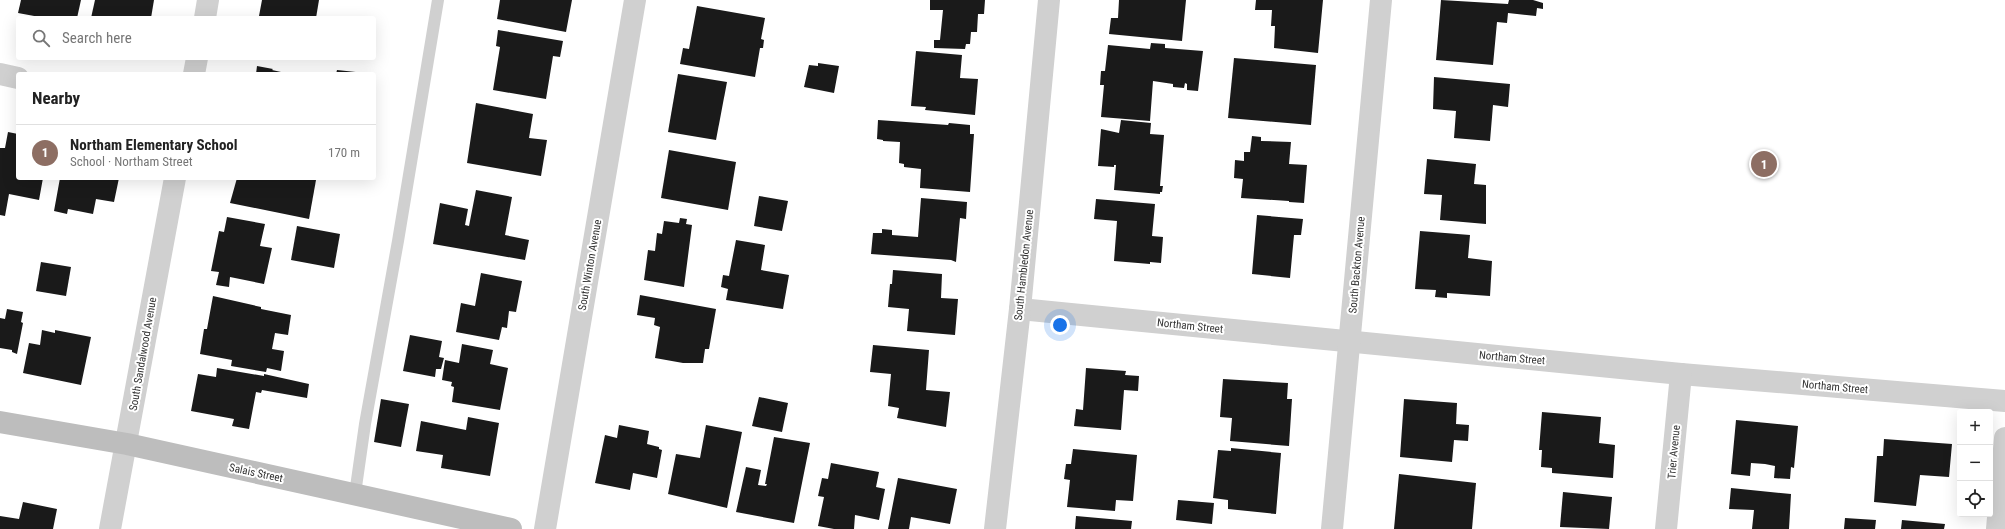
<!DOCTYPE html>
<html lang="en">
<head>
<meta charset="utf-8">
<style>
  :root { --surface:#fff; --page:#f2f2f2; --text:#222; --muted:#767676; --line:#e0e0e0; --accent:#e63946 }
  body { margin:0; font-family:"Roboto Condensed",sans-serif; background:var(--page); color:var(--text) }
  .controls { position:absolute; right:12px; bottom:12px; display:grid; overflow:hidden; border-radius:4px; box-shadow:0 4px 16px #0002 }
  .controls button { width:36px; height:36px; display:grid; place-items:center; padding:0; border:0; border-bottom:1px solid var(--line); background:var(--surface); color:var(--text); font:20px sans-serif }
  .you { position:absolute; left:1060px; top:325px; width:14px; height:14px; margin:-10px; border:3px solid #fff; border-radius:50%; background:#1a73e8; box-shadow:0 0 0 6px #1a73e833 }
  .badge { display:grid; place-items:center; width:26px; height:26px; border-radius:50%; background:var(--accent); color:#fff; font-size:13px; font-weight:700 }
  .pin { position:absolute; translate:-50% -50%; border:2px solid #fff; box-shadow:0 1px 4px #0006 }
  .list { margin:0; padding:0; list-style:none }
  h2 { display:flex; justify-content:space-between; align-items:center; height:52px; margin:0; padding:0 16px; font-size:17px }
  h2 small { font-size:13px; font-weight:400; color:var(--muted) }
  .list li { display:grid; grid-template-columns:26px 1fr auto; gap:12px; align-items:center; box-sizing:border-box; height:56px; padding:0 16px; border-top:1px solid var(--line) }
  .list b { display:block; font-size:15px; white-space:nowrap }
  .list p { margin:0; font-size:13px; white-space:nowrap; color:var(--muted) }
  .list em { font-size:13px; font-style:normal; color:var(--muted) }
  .icon { flex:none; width:22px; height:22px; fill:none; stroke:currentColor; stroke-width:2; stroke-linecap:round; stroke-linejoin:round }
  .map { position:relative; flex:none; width:2005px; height:529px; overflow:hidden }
  .search { position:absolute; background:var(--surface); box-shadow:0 4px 16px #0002; left:16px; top:16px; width:360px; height:44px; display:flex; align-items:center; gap:10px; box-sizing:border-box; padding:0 14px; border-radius:4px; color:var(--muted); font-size:15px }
  .panel { position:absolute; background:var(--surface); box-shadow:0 4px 16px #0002; left:16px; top:72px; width:360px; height:108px; border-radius:4px }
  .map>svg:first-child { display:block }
  .building { fill:#1a1a1a }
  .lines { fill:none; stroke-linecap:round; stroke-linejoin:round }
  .lane { stroke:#d0d0d0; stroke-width:12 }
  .street { stroke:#d0d0d0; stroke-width:22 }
  .secondary { stroke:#bdbdbd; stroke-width:22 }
  .labels { text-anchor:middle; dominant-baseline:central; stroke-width:4; stroke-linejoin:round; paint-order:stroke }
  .street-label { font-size:11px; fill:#333; stroke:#fff }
</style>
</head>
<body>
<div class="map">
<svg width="2005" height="529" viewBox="0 0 2005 529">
  <rect width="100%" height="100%" fill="#fff"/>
  <g class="building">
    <polygon points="21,0 81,0 77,18 45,18 18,13"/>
    <polygon points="95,0 154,0 151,18 91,18"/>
    <polygon points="262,0 319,0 316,18 266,18 259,16"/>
    <polygon points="500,0 572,0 566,32 497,19"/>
    <polygon points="930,0 985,0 984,14 978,14 977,32 971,32 970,44 966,44 965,49 934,48 934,40 940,40 943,10 930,10"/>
    <polygon points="1119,0 1186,0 1182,41 1109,34 1111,18 1118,18"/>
    <polygon points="1256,0 1323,0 1318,53 1274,48 1275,26 1271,26 1272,10 1255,10"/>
    <polygon points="1441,0 1508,4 1509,0 1533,0 1543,3 1543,9 1537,8 1536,16 1508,13 1507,23 1497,22 1493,65 1436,60"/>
    <polygon points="697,6 765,18 761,39 764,40 763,48 760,48 755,77 680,64 683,48 689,49"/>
    <polygon points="498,30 563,41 560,57 553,56 546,99 493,90 500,47 496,46"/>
    <polygon points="1151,43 1165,44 1165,48 1203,51 1198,91 1187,90 1187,84 1185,83 1184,88 1173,87 1173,84 1153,81 1150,121 1101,117 1104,85 1100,85 1101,71 1105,71 1108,45 1150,49"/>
    <polygon points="916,51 962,55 960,78 978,79 975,115 925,110 926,107 911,106"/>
    <polygon points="1234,58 1316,65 1311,125 1228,118"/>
    <polygon points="818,63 839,66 834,93 804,87 809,65 818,66"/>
    <polygon points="257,66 273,69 272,70 290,74 256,74"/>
    <polygon points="337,70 365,73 365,74 336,74"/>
    <polygon points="678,74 727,82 716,140 668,132"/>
    <polygon points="1434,77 1510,84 1508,107 1493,105 1490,141 1454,138 1456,111 1433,109"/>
    <polygon points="476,103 533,114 529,138 547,140 541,176 467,163"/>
    <polygon points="878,120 948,125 949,123 970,125 970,134 974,134 970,192 920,188 921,169 904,167 904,164 899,163 900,142 883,141 883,140 877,139"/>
    <polygon points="1121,120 1151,123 1150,134 1164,135 1160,186 1163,186 1162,192 1160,192 1160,194 1114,190 1116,165 1114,165 1114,167 1098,166 1101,129 1119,133"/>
    <polygon points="8,132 18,134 18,178 43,178 39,200 9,194 5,216 0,215 0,148 5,148"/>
    <polygon points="1252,136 1261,137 1261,141 1291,142 1289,164 1307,165 1304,203 1289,202 1289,201 1241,198 1243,179 1234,178 1235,160 1244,161 1244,152 1250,152"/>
    <polygon points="669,150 736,162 728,210 661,198"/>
    <polygon points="1427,159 1476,164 1474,184 1486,185 1486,224 1440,220 1442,195 1424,194"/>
    <polygon points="60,178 119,178 114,202 96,199 93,214 68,209 67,214 54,211"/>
    <polygon points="237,178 306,178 316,180 309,219 230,203"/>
    <polygon points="476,190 512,197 505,235 529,240 525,260 433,244 440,203 468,209 465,225 469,226"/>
    <polygon points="759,196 788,201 782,231 754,226"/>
    <polygon points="921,198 967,202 966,219 960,218 956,262 951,260 871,254 873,233 882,233 882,229 892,230 892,235 918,237"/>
    <polygon points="1096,199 1155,204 1152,236 1163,237 1161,263 1150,262 1150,264 1114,261 1117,221 1094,219"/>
    <polygon points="1257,215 1303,219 1301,235 1294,235 1290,278 1252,274"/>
    <polygon points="227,217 265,224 260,246 272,248 264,284 230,277 229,287 216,285 219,272 211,271 219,231 224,232"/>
    <polygon points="680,218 687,219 686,224 692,225 684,287 644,280 648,250 655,251 657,233 662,234 664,221 679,223"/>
    <polygon points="297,226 340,234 334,268 291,260"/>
    <polygon points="1420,231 1470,235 1468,258 1492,261 1490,296 1447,293 1447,298 1435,297 1436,290 1415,289"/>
    <polygon points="736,240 765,245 761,270 789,275 783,309 726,300 728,289 721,287 723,275 729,276"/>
    <polygon points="41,262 71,267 66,296 36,291"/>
    <polygon points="893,270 942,274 941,298 958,299 955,335 907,331 909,309 888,307 890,284 892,284"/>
    <polygon points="481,273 522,281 516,312 509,311 507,328 502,327 499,340 456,332 461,303 475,306"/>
    <polygon points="640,295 716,309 709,349 705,349 703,363 683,363 655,358 660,327 654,325 655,318 637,315"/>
    <polygon points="213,296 261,307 261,309 291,315 288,335 275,333 272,349 284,351 281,371 267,368 266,372 231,366 232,360 200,354 204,329 207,329"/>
    <polygon points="7,309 23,312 21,322 23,323 17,354 12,352 12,350 0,348 0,318 5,319"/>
    <polygon points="42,330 55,333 55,330 91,337 81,385 23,373 29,343 40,345"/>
    <polygon points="410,335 442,341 439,357 444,358 441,369 436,369 435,377 403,371"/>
    <polygon points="462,344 493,350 490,364 508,368 500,410 452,402 454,387 451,386 452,382 442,380 445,360 459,363"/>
    <polygon points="873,345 929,350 926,390 950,392 946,427 897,418 899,408 888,406 891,374 870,372"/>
    <polygon points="217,368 264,376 264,374 309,384 307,398 262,390 261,393 256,392 249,429 232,426 234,419 191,411 198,374 216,377"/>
    <polygon points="1086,368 1126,371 1125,375 1139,376 1138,391 1124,390 1121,430 1074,426 1076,409 1083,410"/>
    <polygon points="1223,379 1288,383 1287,399 1292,399 1289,446 1230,441 1232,418 1220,417"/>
    <polygon points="759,397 788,403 782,432 752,426"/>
    <polygon points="381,399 409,404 401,447 374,442"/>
    <polygon points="1404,399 1457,403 1456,424 1469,425 1468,441 1454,440 1452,462 1400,457"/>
    <polygon points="1542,412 1601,417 1599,443 1615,445 1613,478 1552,473 1552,468 1541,467 1542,450 1539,450"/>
    <polygon points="468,417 499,423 490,476 441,468 443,455 416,451 421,421 466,430"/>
    <polygon points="1736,420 1798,426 1794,468 1791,467 1790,479 1774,478 1775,466 1765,464 1751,463 1750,476 1731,474"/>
    <polygon points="619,425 649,431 647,444 659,447 659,449 662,450 657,478 633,473 630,490 595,483 605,435 617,438"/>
    <polygon points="706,425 742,432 727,508 668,494 676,454 700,458"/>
    <polygon points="774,437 810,443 794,523 736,512 746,467 761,470 758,485 766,486 767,484 765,484"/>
    <polygon points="1884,439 1952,444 1949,477 1920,475 1916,506 1874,502 1877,456 1883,456"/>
    <polygon points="1231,448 1281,453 1276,514 1228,509 1228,500 1213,498 1218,450 1231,451"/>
    <polygon points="1073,449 1137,455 1133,501 1116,500 1115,511 1067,507 1070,480 1064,479 1066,464 1071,464"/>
    <polygon points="831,463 879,472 876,487 885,489 879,520 855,515 854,529 834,529 818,526 824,497 818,496 822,478 828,479"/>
    <polygon points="1399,474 1476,483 1472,529 1394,529"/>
    <polygon points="898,478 957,489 950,524 911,517 909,529 888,529"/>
    <polygon points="1731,488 1791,494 1789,529 1752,529 1754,510 1729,509"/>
    <polygon points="1563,492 1612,497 1609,529 1560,527"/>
    <polygon points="1178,500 1214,503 1212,524 1176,520"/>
    <polygon points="23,502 57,509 53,529 0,529 0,516 19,519"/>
    <polygon points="1076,516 1132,521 1131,529 1075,529"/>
    <polygon points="1845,518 1876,520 1875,529 1844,529"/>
    <polygon points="1902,520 1945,524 1944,529 1901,529"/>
  </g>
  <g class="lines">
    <polyline class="lane" points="355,494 365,424 398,241 438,0"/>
    <g class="street">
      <polyline points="205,18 208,0"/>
      <polyline points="0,74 18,78"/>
      <polyline points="194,74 197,58"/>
      <polyline points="1020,309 1681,374 2005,401"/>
      <polyline points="110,529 175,178"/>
      <polyline points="545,529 635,0"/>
      <polyline points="995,529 1020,309 1049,0"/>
      <polyline points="1332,529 1381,0"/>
      <polyline points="1666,529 1681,374"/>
      <polyline points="1997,529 2005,438"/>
    </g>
    <polyline class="secondary" points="0,422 127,444 511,529"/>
  </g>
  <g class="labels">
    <g class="street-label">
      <text transform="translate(590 265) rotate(-80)">South Winton Avenue</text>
      <text transform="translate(1024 265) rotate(-84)">South Hambledon Avenue</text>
      <text transform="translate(1357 265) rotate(-85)">South Backton Avenue</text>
      <text transform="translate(1190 326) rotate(6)">Northam Street</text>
      <text transform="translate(143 354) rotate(-80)">South Sandalwood Avenue</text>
      <text transform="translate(1512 358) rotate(5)">Northam Street</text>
      <text transform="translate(1835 387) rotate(5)">Northam Street</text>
      <text transform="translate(1674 452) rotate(-85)">Trier Avenue</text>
      <text transform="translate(256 473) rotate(12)">Salais Street</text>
    </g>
  </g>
</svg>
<div class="controls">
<button>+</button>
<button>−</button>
<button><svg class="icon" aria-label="locate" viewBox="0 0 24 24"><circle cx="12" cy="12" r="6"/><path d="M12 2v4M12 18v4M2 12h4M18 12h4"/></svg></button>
</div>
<div class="you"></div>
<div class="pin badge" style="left:1764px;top:164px;background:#8d6e63">1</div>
<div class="search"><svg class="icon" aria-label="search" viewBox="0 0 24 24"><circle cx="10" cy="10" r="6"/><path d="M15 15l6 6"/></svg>Search here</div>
<section class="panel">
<h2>Nearby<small></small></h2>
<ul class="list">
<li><span class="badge" style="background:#8d6e63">1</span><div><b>Northam Elementary School</b><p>School · Northam Street</p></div><em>170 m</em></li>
</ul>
</section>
</div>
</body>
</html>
